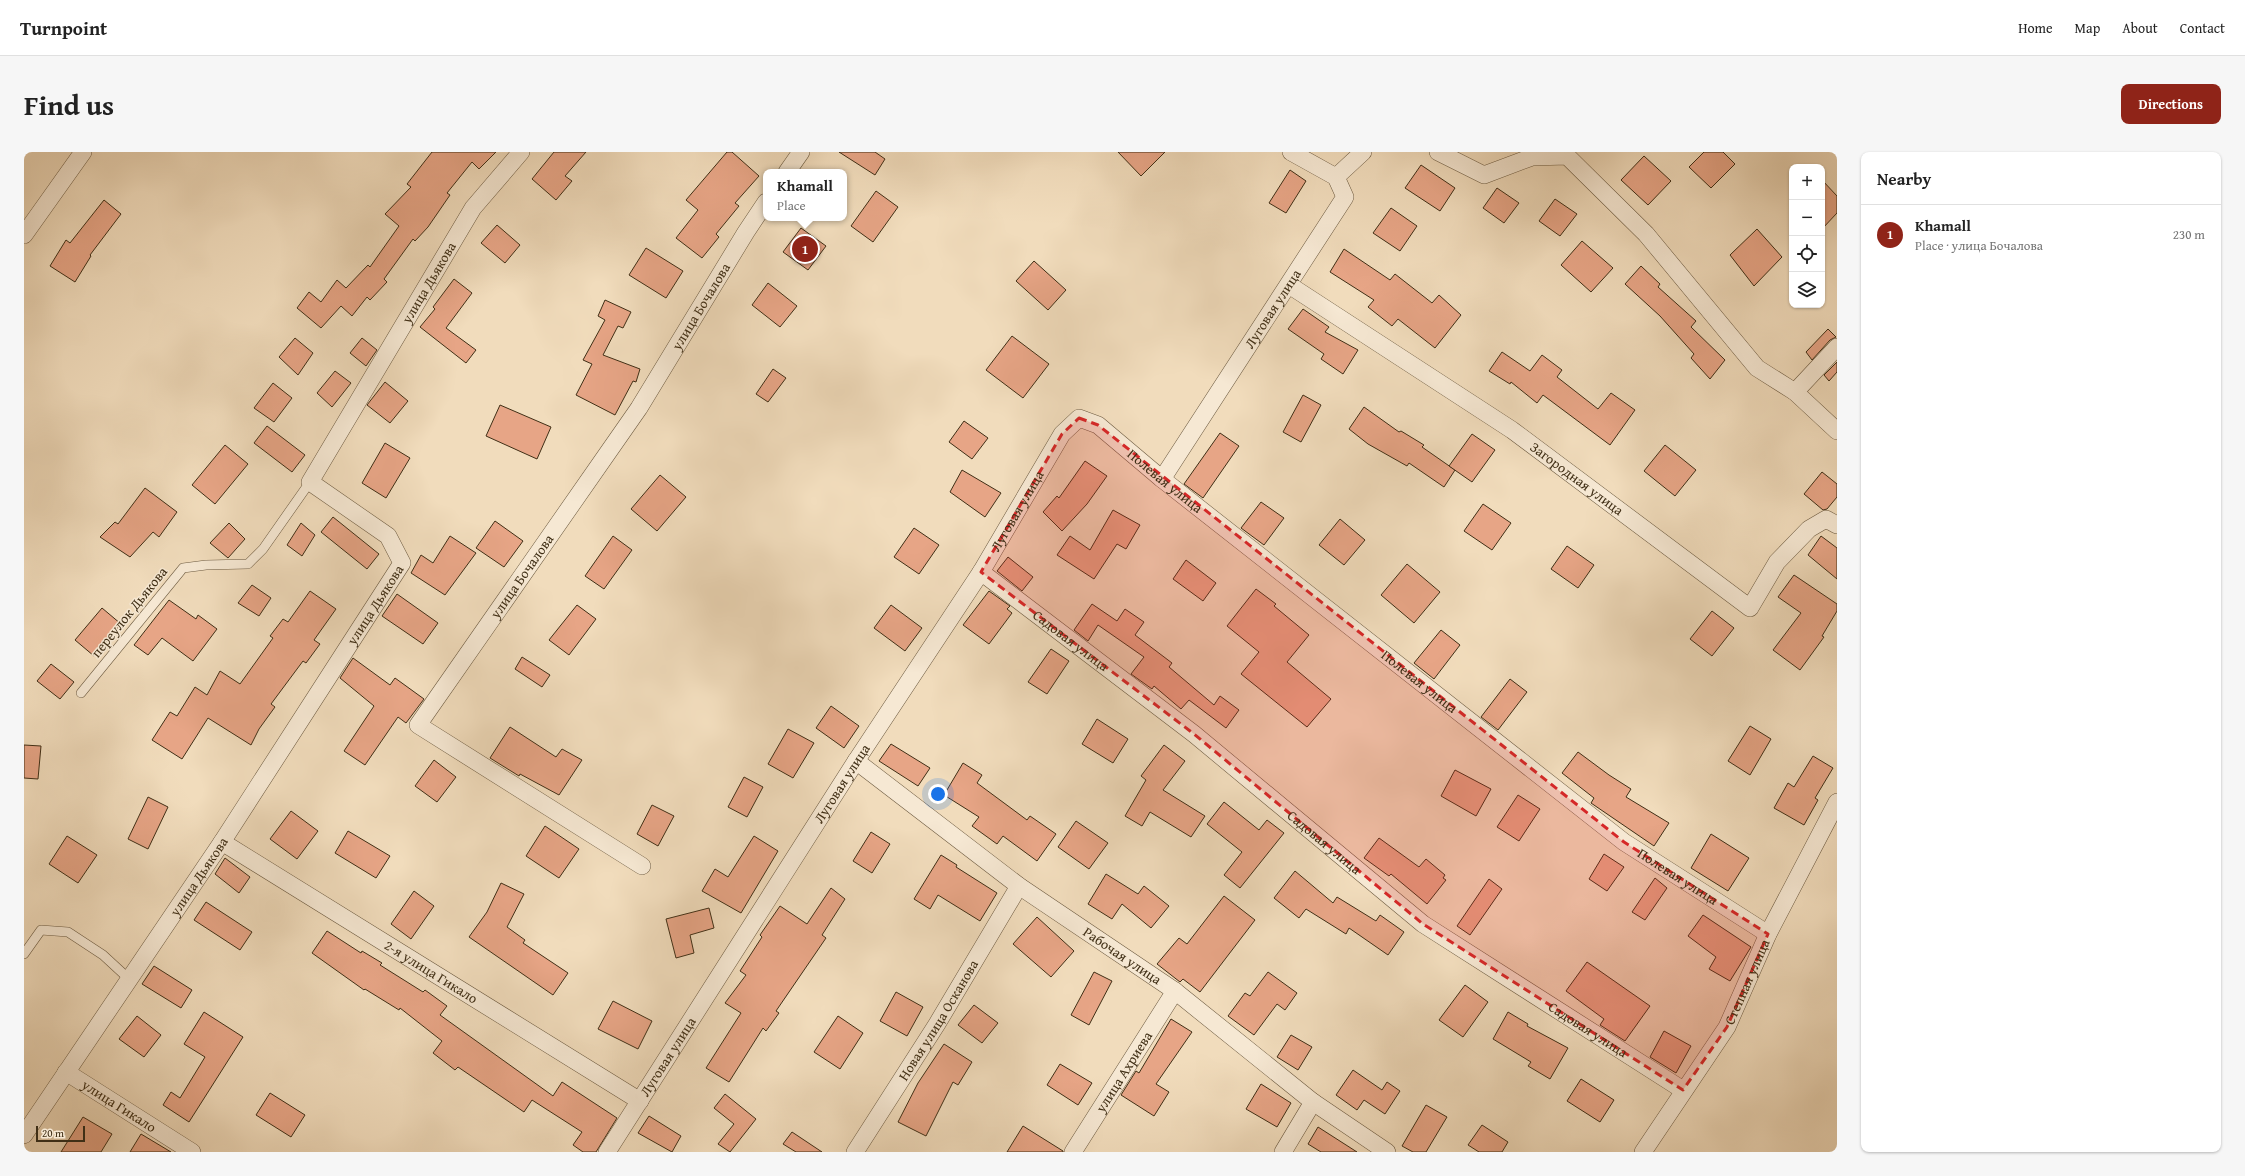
<!DOCTYPE html>
<html lang="en">
<head>
<meta charset="utf-8">
<style>
  :root { --surface:#fff; --page:#f6f6f6; --text:#222; --muted:#767676; --line:#e0e0e0; --accent:#8f2418 }
  body { margin:0; font-family:"Gentium Book Plus",serif; background:var(--page); color:var(--text) }
  .controls { position:absolute; right:12px; top:12px; display:grid; overflow:hidden; border-radius:8px; box-shadow:0 1px 3px #0004 }
  .controls button { width:36px; height:36px; display:grid; place-items:center; padding:0; border:0; border-bottom:1px solid var(--line); background:var(--surface); color:var(--text); font:20px sans-serif }
  .scale { position:absolute; left:12px; bottom:10px; width:49px; box-sizing:border-box; padding-left:4px; border:2px solid #402f16; border-top:0; font-size:11px; line-height:14px; white-space:nowrap; color:#402f16; -webkit-text-stroke:3px #f6e8d3; paint-order:stroke }
  .you { position:absolute; left:914px; top:642px; width:14px; height:14px; margin:-10px; border:3px solid #fff; border-radius:50%; background:#1a73e8; box-shadow:0 0 0 6px #1a73e833 }
  .badge { display:grid; place-items:center; width:26px; height:26px; border-radius:50%; background:var(--accent); color:#fff; font-size:13px; font-weight:700 }
  .pin { position:absolute; translate:-50% -50%; border:2px solid #fff; box-shadow:0 1px 4px #0006 }
  .popup { position:absolute; left:739px; top:17px; width:84px; height:52px; box-sizing:border-box; display:grid; place-content:center; border-radius:8px; background:var(--surface); filter:drop-shadow(0 1px 3px #0005); font-size:13px; white-space:nowrap; color:var(--muted) }
  .popup b { font-size:15px; color:var(--text) }
  .popup::after { content:''; position:absolute; left:50%; top:100%; margin-left:-8px; border:8px solid transparent; border-top-color:var(--surface) }
  .list { margin:0; padding:0; list-style:none }
  h2 { display:flex; justify-content:space-between; align-items:center; height:52px; margin:0; padding:0 16px; font-size:17px }
  h2 small { font-size:13px; font-weight:400; color:var(--muted) }
  .list li { display:grid; grid-template-columns:26px 1fr auto; gap:12px; align-items:center; box-sizing:border-box; height:60px; padding:0 16px; border-top:1px solid var(--line) }
  .list b { display:block; font-size:15px; white-space:nowrap }
  .list p { margin:0; font-size:13px; white-space:nowrap; color:var(--muted) }
  .list em { font-size:13px; font-style:normal; color:var(--muted) }
  .icon { flex:none; width:22px; height:22px; fill:none; stroke:currentColor; stroke-width:2; stroke-linecap:round; stroke-linejoin:round }
  .map { position:relative; flex:none; width:1813px; height:1000px; overflow:hidden; border-radius:8px }
  header { display:flex; align-items:center; gap:24px; box-sizing:border-box; height:56px; padding:0 20px; background:var(--surface); border-bottom:1px solid var(--line) }
  header strong { font-size:19px }
  nav { display:flex; gap:22px; margin-inline-start:auto; font-size:14px }
  .intro { display:flex; align-items:center; justify-content:space-between; box-sizing:border-box; height:96px; padding:0 24px }
  h1 { margin:0; font-size:28px }
  .button { padding:10px 18px; border-radius:8px; background:var(--accent); color:#fff; font-size:14px; font-weight:700 }
  main { display:flex; gap:24px; padding:0 24px }
  aside { flex:1; background:var(--surface); border-radius:8px; box-shadow:0 1px 3px #0004 }
  .map>svg:first-child { display:block }
  .building { fill:#e7a586; stroke:#402f16 }
  .lines { fill:none; stroke-linecap:round; stroke-linejoin:round }
  .service-casing { stroke:#6c5a40; stroke-width:10 }
  .minor-casing { stroke:#6c5a40; stroke-width:18 }
  .service { stroke:#f6e8d3; stroke-width:9 }
  .minor { stroke:#f6e8d3; stroke-width:17 }
  .marked { fill:#d62828; fill-opacity:0.2; stroke:#d62828; stroke-width:3; stroke-dasharray:8 5; stroke-linejoin:round }
  .labels { text-anchor:middle; dominant-baseline:central; stroke-width:3; stroke-linejoin:round; paint-order:stroke }
  .street-label { font-size:14px; fill:#402f16; stroke:#f6e8d3 }
</style>
</head>
<body>
<header>
<strong>Turnpoint</strong>
<nav><a>Home</a><a>Map</a><a>About</a><a>Contact</a></nav>
</header>
<div class="intro"><h1>Find us</h1><a class="button">Directions</a></div>
<main>
<div class="map">
<svg width="1813" height="1000" viewBox="0 0 1813 1000">
  <rect width="100%" height="100%" fill="#f1dcbc"/>
  <filter id="stains"><feTurbulence type="fractalNoise" baseFrequency=".005" numOctaves="4"/><feColorMatrix values="0 0 0 0 .2 0 0 0 0 .09 0 0 0 0 .02 0 0 0 .5 -.17"/></filter>
  <radialGradient id="worn" r=".72"><stop offset=".6" stop-color="#630" stop-opacity="0"/><stop offset="1" stop-color="#630" stop-opacity=".3"/></radialGradient>
  <g class="building">
    <polygon points="408,0 472,0 455,17 448,10 423,41 426,43 404,75 391,89 389,87 360,127 363,130 346,148 343,145 328,164 317,154 297,176 273,156 285,140 297,150 313,128 322,136 344,113 346,115 375,74 361,62 387,35 383,32"/>
    <polygon points="530,0 562,0 541,24 548,29 532,48 508,27"/>
    <polygon points="703,0 708,0 735,24 711,51 715,54 692,82 695,85 678,106 652,86 674,58 662,48"/>
    <polygon points="815,0 851,0 861,7 851,23"/>
    <polygon points="1094,0 1141,0 1117,24"/>
    <polygon points="1680,0 1699,0 1711,12 1687,36 1665,15"/>
    <polygon points="1620,4 1647,29 1624,53 1597,28"/>
    <polygon points="1397,13 1431,36 1416,59 1381,36"/>
    <polygon points="1266,18 1282,29 1262,61 1245,51"/>
    <polygon points="1798,28 1813,44 1813,61 1798,77"/>
    <polygon points="1473,36 1495,51 1480,71 1459,56"/>
    <polygon points="852,39 874,55 849,90 827,74"/>
    <polygon points="1531,47 1553,62 1536,84 1515,69"/>
    <polygon points="80,48 97,62 66,103 67,104 51,130 26,114 42,88 46,91"/>
    <polygon points="1367,56 1393,74 1376,99 1349,81"/>
    <polygon points="473,73 496,93 481,111 457,91"/>
    <polygon points="777,76 802,94 784,118 759,100"/>
    <polygon points="1733,77 1758,105 1730,134 1706,103"/>
    <polygon points="1558,89 1589,116 1567,140 1537,113"/>
    <polygon points="622,96 659,119 642,146 605,123"/>
    <polygon points="1320,97 1366,128 1371,122 1408,151 1415,143 1437,163 1411,196 1374,167 1368,174 1344,155 1350,148 1306,120"/>
    <polygon points="1010,109 1042,138 1024,158 992,129"/>
    <polygon points="1617,114 1636,132 1634,135 1672,169 1667,175 1701,208 1686,227 1667,206 1670,202 1636,164 1601,132"/>
    <polygon points="430,127 448,141 422,176 452,198 442,211 396,175 411,157 409,155"/>
    <polygon points="744,131 773,154 756,175 728,153"/>
    <polygon points="581,148 607,160 599,176 594,174 579,203 616,217 612,230 609,229 591,263 552,243 568,212 559,208 581,168 574,164"/>
    <polygon points="1279,157 1305,175 1301,180 1334,198 1319,222 1297,207 1300,202 1264,177"/>
    <polygon points="1804,177 1812,185 1806,188 1788,208 1782,200"/>
    <polygon points="988,184 1025,212 999,246 962,218"/>
    <polygon points="271,186 289,201 274,223 255,205"/>
    <polygon points="338,186 353,198 342,214 326,201"/>
    <polygon points="1478,200 1506,219 1518,203 1538,218 1533,225 1574,257 1587,241 1611,258 1586,293 1519,243 1513,251 1487,230 1486,232 1465,219"/>
    <polygon points="1813,210 1813,220 1805,229 1800,223"/>
    <polygon points="749,217 762,226 744,250 732,242"/>
    <polygon points="311,219 327,231 308,255 293,241"/>
    <polygon points="361,230 384,249 366,271 343,253"/>
    <polygon points="249,231 268,246 250,270 230,256"/>
    <polygon points="1279,243 1297,253 1277,290 1259,280"/>
    <polygon points="476,253 527,275 513,307 462,284"/>
    <polygon points="1340,255 1375,280 1377,279 1400,293 1398,295 1431,318 1420,335 1385,311 1383,314 1344,292 1325,277"/>
    <polygon points="940,269 964,286 948,307 925,290"/>
    <polygon points="243,274 281,303 268,320 230,291"/>
    <polygon points="1196,281 1215,294 1179,346 1160,332"/>
    <polygon points="1448,282 1471,298 1448,330 1425,314"/>
    <polygon points="361,291 386,306 362,346 338,331"/>
    <polygon points="201,293 224,312 191,352 168,333"/>
    <polygon points="1641,293 1672,318 1651,344 1620,319"/>
    <polygon points="1061,309 1083,324 1063,352 1038,379 1019,360 1033,344 1035,346"/>
    <polygon points="938,318 977,341 961,365 926,340"/>
    <polygon points="1798,320 1813,332 1813,345 1803,357 1799,358 1780,342"/>
    <polygon points="636,323 662,345 633,379 607,357"/>
    <polygon points="121,336 153,360 135,385 129,380 106,405 76,385 91,370 94,372"/>
    <polygon points="1237,350 1260,366 1240,393 1217,376"/>
    <polygon points="1459,352 1487,371 1468,398 1440,379"/>
    <polygon points="1089,358 1116,373 1102,397 1093,392 1070,427 1033,403 1046,384 1066,398"/>
    <polygon points="309,365 355,402 343,417 297,380"/>
    <polygon points="1316,367 1341,388 1320,413 1295,393"/>
    <polygon points="471,369 499,389 480,415 452,396"/>
    <polygon points="205,371 221,387 204,406 186,391"/>
    <polygon points="277,371 291,383 278,404 263,393"/>
    <polygon points="890,376 915,393 895,422 870,405"/>
    <polygon points="426,384 452,401 421,443 387,421 397,403 409,411"/>
    <polygon points="589,384 608,398 580,437 561,424"/>
    <polygon points="1797,384 1813,396 1813,427 1784,403"/>
    <polygon points="1543,394 1570,413 1554,436 1527,417"/>
    <polygon points="984,405 1009,425 998,439 973,419"/>
    <polygon points="1162,408 1192,431 1179,449 1149,427"/>
    <polygon points="1383,412 1416,440 1390,471 1357,443"/>
    <polygon points="1770,423 1813,452 1813,459 1798,484 1800,485 1776,518 1749,498 1777,461 1754,445"/>
    <polygon points="228,433 247,446 235,464 214,451"/>
    <polygon points="1232,437 1252,452 1250,454 1285,483 1263,510 1307,547 1283,575 1217,522 1235,500 1203,474"/>
    <polygon points="286,439 312,457 290,488 296,492 282,511 279,509 247,552 251,555 235,577 227,593 184,566 158,607 128,588 146,560 153,564 171,535 183,543 196,519 216,532 249,486 246,484 259,467 264,470"/>
    <polygon points="965,439 986,454 983,457 988,461 965,492 939,473"/>
    <polygon points="373,442 414,471 399,492 358,464"/>
    <polygon points="145,448 172,467 174,463 193,477 169,509 138,486 124,503 110,493"/>
    <polygon points="1068,452 1093,469 1101,457 1120,470 1111,483 1148,511 1145,515 1190,553 1196,544 1215,558 1202,576 1165,548 1157,557 1130,534 1128,537 1107,522 1120,505 1074,473 1064,489 1050,478"/>
    <polygon points="553,453 572,467 545,503 525,488"/>
    <polygon points="867,453 898,476 881,499 850,476"/>
    <polygon points="78,456 97,472 70,504 51,488"/>
    <polygon points="1688,459 1710,476 1688,504 1666,487"/>
    <polygon points="1417,478 1436,493 1410,527 1390,511"/>
    <polygon points="1027,497 1045,509 1023,542 1004,530"/>
    <polygon points="498,505 526,523 518,535 491,517"/>
    <polygon points="329,506 366,533 371,526 400,547 382,571 374,565 341,613 320,599 350,554 316,526"/>
    <polygon points="27,512 50,530 36,547 13,529"/>
    <polygon points="1486,527 1503,540 1474,578 1457,565"/>
    <polygon points="807,554 835,574 820,596 792,576"/>
    <polygon points="1073,567 1104,587 1089,611 1058,592"/>
    <polygon points="1726,574 1747,587 1726,623 1704,609"/>
    <polygon points="486,575 532,605 538,597 558,608 535,643 496,622 495,624 466,606"/>
    <polygon points="764,577 790,591 769,626 744,612"/>
    <polygon points="867,592 906,616 894,634 855,609"/>
    <polygon points="0,593 17,594 14,627 0,626"/>
    <polygon points="1140,593 1161,609 1139,638 1181,664 1167,685 1126,660 1118,674 1101,664 1122,628 1117,624"/>
    <polygon points="1554,600 1585,623 1607,637 1602,645 1645,671 1630,694 1567,651 1570,646 1538,621"/>
    <polygon points="1789,604 1809,616 1791,646 1794,648 1780,673 1750,656 1764,631 1770,635"/>
    <polygon points="410,608 432,625 413,650 391,634"/>
    <polygon points="939,611 958,623 953,631 1003,668 1006,664 1032,682 1013,709 979,684 973,692 948,674 955,665 920,643"/>
    <polygon points="1431,618 1467,637 1452,664 1417,644"/>
    <polygon points="720,625 739,635 723,665 704,655"/>
    <polygon points="1494,643 1516,657 1495,689 1473,675"/>
    <polygon points="124,645 144,655 124,697 104,687"/>
    <polygon points="1200,650 1235,678 1243,668 1260,681 1216,736 1200,723 1218,700 1183,672"/>
    <polygon points="628,653 650,664 634,694 613,682"/>
    <polygon points="267,659 294,679 273,707 246,687"/>
    <polygon points="1052,669 1084,691 1065,717 1034,695"/>
    <polygon points="521,674 555,697 535,726 502,704"/>
    <polygon points="324,679 366,704 352,726 311,701"/>
    <polygon points="847,680 866,692 848,721 829,709"/>
    <polygon points="1687,682 1725,706 1704,739 1667,716"/>
    <polygon points="43,684 73,703 54,731 25,712"/>
    <polygon points="730,684 754,699 717,761 678,739 691,717 704,725"/>
    <polygon points="1355,686 1395,715 1402,707 1421,723 1419,726 1422,728 1403,752 1367,722 1365,724 1340,706"/>
    <polygon points="1580,702 1600,715 1583,739 1565,727"/>
    <polygon points="917,703 933,713 932,715 973,741 956,769 914,743 906,757 890,747"/>
    <polygon points="201,706 226,725 215,741 191,722"/>
    <polygon points="1271,719 1309,751 1313,745 1352,769 1356,763 1380,780 1364,803 1325,776 1322,782 1282,757 1275,766 1250,746"/>
    <polygon points="1082,722 1114,742 1120,734 1145,754 1127,776 1098,752 1088,767 1064,752"/>
    <polygon points="1631,726 1643,736 1621,768 1608,760"/>
    <polygon points="1465,727 1478,737 1446,783 1433,774"/>
    <polygon points="477,731 500,742 483,775 501,788 499,791 544,821 529,843 445,785 463,760"/>
    <polygon points="807,736 821,747 798,783 802,786 752,859 755,861 742,879 739,876 705,930 682,916 717,861 701,851 722,823 716,819 738,785 736,783 756,754 783,772"/>
    <polygon points="390,739 410,754 387,787 367,772"/>
    <polygon points="1200,744 1231,768 1176,840 1159,827 1156,830 1133,812 1155,786 1163,792"/>
    <polygon points="182,750 228,780 216,798 170,768"/>
    <polygon points="685,756 690,776 666,783 670,801 652,806 642,767"/>
    <polygon points="1679,763 1727,795 1706,829 1685,817 1692,805 1664,784"/>
    <polygon points="1013,765 1050,799 1027,825 989,792"/>
    <polygon points="303,779 337,801 338,799 358,811 356,813 399,840 401,838 423,854 416,863 529,944 538,930 593,966 572,1000 559,1000 549,993 558,980 508,948 500,960 434,915 431,918 409,901 418,889 376,856 375,858 341,837 340,838 288,801"/>
    <polygon points="1563,810 1626,854 1601,889 1576,873 1580,867 1542,839"/>
    <polygon points="130,814 168,838 157,856 118,832"/>
    <polygon points="1070,820 1088,829 1065,873 1047,863"/>
    <polygon points="1244,820 1273,841 1261,858 1253,852 1230,883 1204,864 1221,841 1226,844"/>
    <polygon points="1441,833 1464,850 1439,885 1415,868"/>
    <polygon points="872,840 899,855 883,884 856,869"/>
    <polygon points="589,849 628,869 614,897 574,877"/>
    <polygon points="950,853 974,871 958,891 934,873"/>
    <polygon points="180,860 219,885 165,970 139,953 147,940 156,946 181,905 160,892"/>
    <polygon points="1484,860 1504,872 1503,874 1544,896 1526,927 1504,914 1507,910 1469,887"/>
    <polygon points="113,864 137,883 120,905 95,887"/>
    <polygon points="814,864 839,881 816,917 790,900"/>
    <polygon points="1147,867 1168,880 1132,932 1145,940 1130,964 1097,943 1112,919 1115,921"/>
    <polygon points="1640,879 1667,894 1652,921 1626,905"/>
    <polygon points="1267,883 1288,895 1274,918 1253,905"/>
    <polygon points="920,892 948,910 934,933 929,930 902,984 874,970 894,931"/>
    <polygon points="1036,912 1068,931 1054,953 1023,933"/>
    <polygon points="1329,918 1358,938 1363,930 1376,939 1361,962 1340,948 1333,958 1312,943"/>
    <polygon points="1557,927 1590,948 1576,970 1543,949"/>
    <polygon points="1237,932 1267,951 1253,975 1222,957"/>
    <polygon points="246,941 281,963 267,985 232,963"/>
    <polygon points="701,942 732,967 706,1000 694,992 710,972 690,956"/>
    <polygon points="1402,953 1423,965 1402,1000 1389,1000 1378,994"/>
    <polygon points="625,964 657,984 648,1000 614,981"/>
    <polygon points="59,965 88,982 77,1000 37,1000"/>
    <polygon points="1458,973 1484,990 1478,1000 1455,1000 1444,993"/>
    <polygon points="999,974 1039,999 1039,1000 983,1000"/>
    <polygon points="1294,975 1333,1000 1297,1000 1284,992"/>
    <polygon points="768,980 798,1000 772,1000 759,992"/>
    <polygon points="117,982 147,1000 106,1000"/>
  </g>
  <g class="lines">
    <defs>
      <g id="service">
        <polyline points="57,541 159,416 182,413 224,412 239,397 286,330"/>
        <polyline points="0,802 17,778 44,780 79,803 105,827"/>
      </g>
      <g id="minor">
        <polyline points="1267,0 1312,25"/>
        <polyline points="1414,0 1460,23 1508,5 1543,4 1622,82 1733,216 1771,240 1813,279"/>
        <polyline points="763,20 777,0"/>
        <polyline points="1312,25 1339,0"/>
        <polyline points="0,83 59,0"/>
        <path id="s1" d="M 1265,133 L 1488,278 L 1726,456 L 1753,410 L 1785,377 L 1802,367 L 1813,373"/>
        <polyline points="1771,240 1813,195"/>
        <path id="s2" d="M 1138,327 L 1321,45 L 1312,25"/>
        <path id="s3" d="M 957,420 L 1170,582 L 1399,772 L 1659,938"/>
        <path id="s4" d="M 832,609 L 995,734 L 1151,839 L 1289,950 L 1363,1000"/>
        <path id="s5" d="M 198,690 L 616,949"/>
        <path id="s6" d="M 618,714 L 394,573 L 615,256 L 722,80 L 742,50"/>
        <path id="s7" d="M 42,920 L 168,1000"/>
        <path id="s8" d="M 0,983 L 198,690 L 378,411 L 364,384 L 286,330 L 449,56 L 497,0"/>
        <path id="s9" d="M 583,1000 L 832,609 L 957,420 L 1038,282 L 1055,266 L 1074,273 L 1138,327 L 1600,690 L 1744,782"/>
        <path id="s10" d="M 831,1000 L 913,872 L 995,734"/>
        <path id="s11" d="M 1049,1000 L 1151,839"/>
        <polyline points="1259,1000 1289,950"/>
        <path id="s12" d="M 1619,1000 L 1703,875 L 1744,782 L 1813,650"/>
      </g>
    </defs>
    <use href="#service" class="service-casing"/>
    <use href="#minor" class="minor-casing"/>
    <use href="#service" class="service"/>
    <use href="#minor" class="minor"/>
  </g>
  <path class="marked" d="M 1055,266 L 1074,273 L 1600,690 L 1744,782 L 1703,875 L 1659,938 L 1399,772 L 1170,582 L 957,420 L 1038,282 Z"/>
  <g class="labels">
    <g class="street-label">
      <text stroke="none"><textPath href="#s8" startOffset="1043">улица Дьякова</textPath></text>
      <text stroke="none"><textPath href="#s6" startOffset="770">улица Бочалова</textPath></text>
      <text stroke="none"><textPath href="#s2" startOffset="203">Луговая улица</textPath></text>
      <text stroke="none"><textPath href="#s1" startOffset="347">Загородная улица</textPath></text>
      <text stroke="none"><textPath href="#s9" startOffset="981">Полевая улица</textPath></text>
      <text stroke="none"><textPath href="#s9" startOffset="761">Луговая улица</textPath></text>
      <text stroke="none"><textPath href="#s6" startOffset="446">улица Бочалова</textPath></text>
      <text stroke="none"><textPath href="#s8" startOffset="636">улица Дьякова</textPath></text>
      <text transform="translate(105 460) rotate(-51)">переулок Дьякова</text>
      <text stroke="none"><textPath href="#s3" startOffset="113">Садовая улица</textPath></text>
      <text stroke="none"><textPath href="#s9" startOffset="1305">Полевая улица</textPath></text>
      <text stroke="none"><textPath href="#s9" startOffset="437">Луговая улица</textPath></text>
      <text stroke="none"><textPath href="#s3" startOffset="437">Садовая улица</textPath></text>
      <text stroke="none"><textPath href="#s8" startOffset="312">улица Дьякова</textPath></text>
      <text stroke="none"><textPath href="#s9" startOffset="1629">Полевая улица</textPath></text>
      <text stroke="none"><textPath href="#s4" startOffset="330">Рабочая улица</textPath></text>
      <text stroke="none"><textPath href="#s5" startOffset="246">2-я улица Гикало</textPath></text>
      <text stroke="none"><textPath href="#s12" startOffset="200">Степная улица</textPath></text>
      <text stroke="none"><textPath href="#s10" startOffset="156">Новая улица Осканова</textPath></text>
      <text stroke="none"><textPath href="#s3" startOffset="761">Садовая улица</textPath></text>
      <text stroke="none"><textPath href="#s9" startOffset="113">Луговая улица</textPath></text>
      <text stroke="none"><textPath href="#s11" startOffset="95">улица Ахриева</textPath></text>
      <text stroke="none"><textPath href="#s7" startOffset="63">улица Гикало</textPath></text>
    </g>
  </g>
  <rect width="100%" height="100%" filter="url(#stains)"/>
  <rect width="100%" height="100%" fill="url(#worn)"/>
</svg>
<div class="controls">
<button>+</button>
<button>−</button>
<button><svg class="icon" aria-label="locate" viewBox="0 0 24 24"><circle cx="12" cy="12" r="6"/><path d="M12 2v4M12 18v4M2 12h4M18 12h4"/></svg></button>
<button><svg class="icon" aria-label="layers" viewBox="0 0 24 24"><path d="M12 4l9 5-9 5-9-5zM3 14l9 5 9-5"/></svg></button>
</div>
<div class="scale">20 m</div>
<div class="you"></div>
<div class="pin badge" style="left:781px;top:97px">1</div>
<div class="popup"><b>Khamall</b>Place</div>
</div>
<aside>
<h2>Nearby<small></small></h2>
<ul class="list">
<li><span class="badge">1</span><div><b>Khamall</b><p>Place · улица Бочалова</p></div><em>230 m</em></li>
</ul>
</aside>
</main>
</body>
</html>
